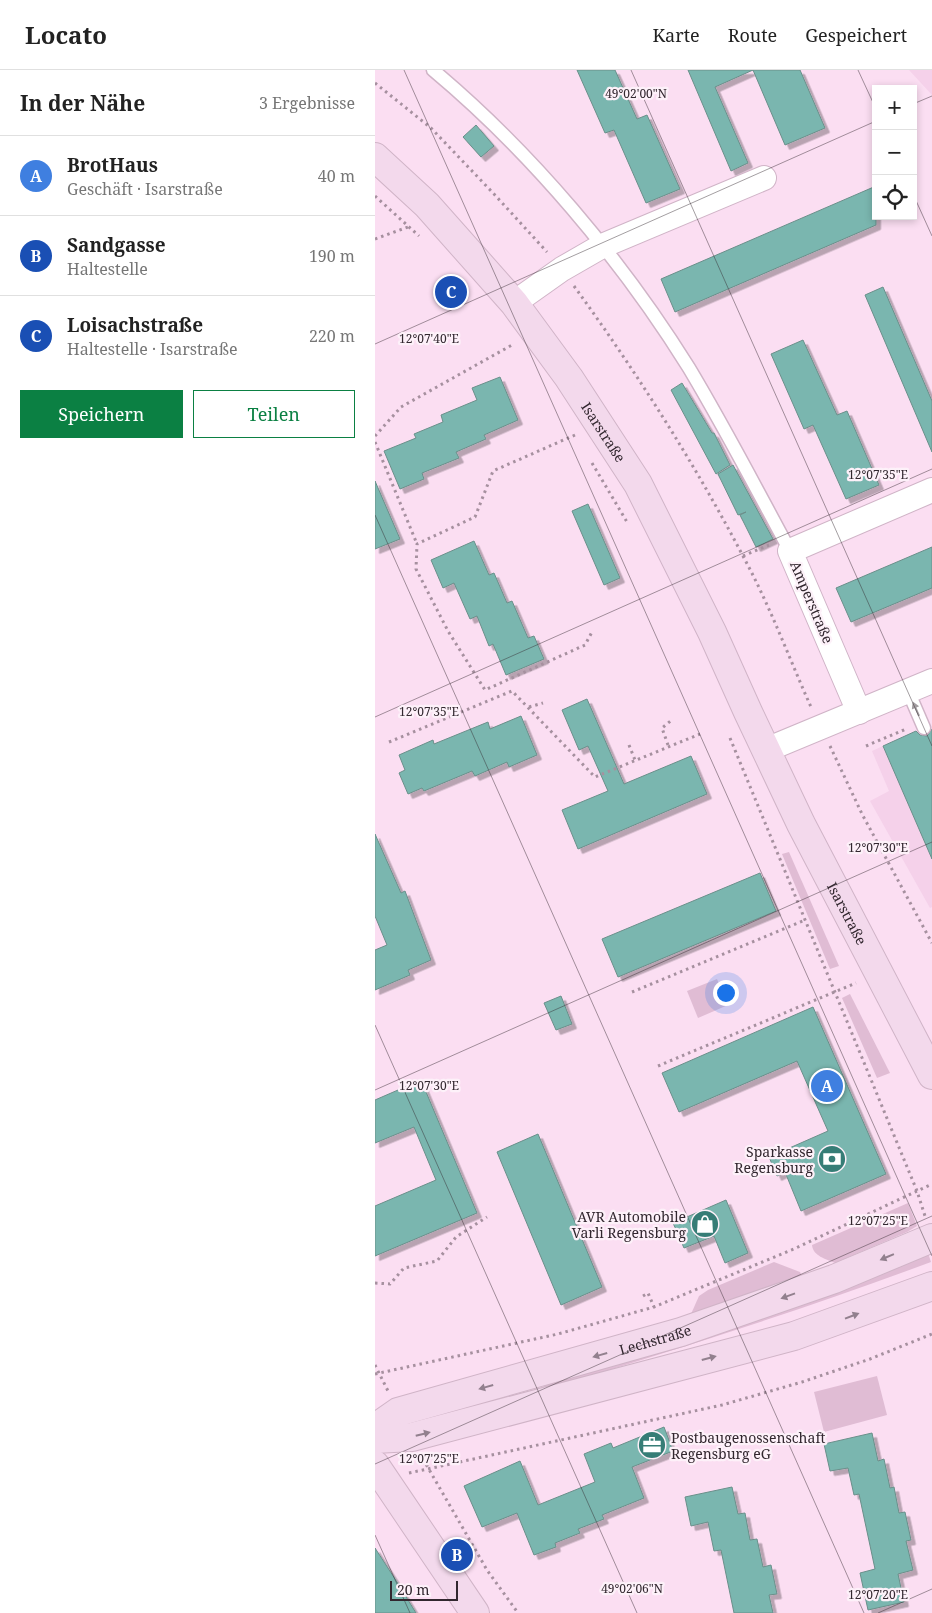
<!DOCTYPE html>
<html lang="de">
<head>
<meta charset="utf-8">
<style>
  :root { --surface:#fff; --page:#f2f2f2; --text:#222; --muted:#767676; --line:#e0e0e0; --accent:#0b8043 }
  body { margin:0; font-family:"Noto Serif",serif; background:var(--page); color:var(--text) }
  .controls { position:absolute; right:15px; top:15px; display:grid; overflow:hidden; border-radius:0px; box-shadow:0 2px 8px #0003 }
  .controls button { width:45px; height:45px; display:grid; place-items:center; padding:0; border:0; border-bottom:1px solid var(--line); background:var(--surface); color:var(--text); font:25px sans-serif }
  .scale { position:absolute; left:15px; bottom:12px; width:68px; box-sizing:border-box; padding-left:5px; border:2px solid #32272f; border-top:0; font-size:14px; line-height:18px; white-space:nowrap; color:#32272f; -webkit-text-stroke:4px #fdf1f9; paint-order:stroke }
  .you { position:absolute; left:350px; top:922px; width:18px; height:18px; margin:-12px; border:4px solid #fff; border-radius:50%; background:#1a73e8; box-shadow:0 0 0 8px #1a73e833 }
  .badge { display:grid; place-items:center; width:32px; height:32px; border-radius:50%; background:var(--accent); color:#fff; font-size:16px; font-weight:700 }
  .pin { position:absolute; translate:-50% -50%; border:2px solid #fff; box-shadow:0 1px 5px #0006 }
  .list { margin:0; padding:0; list-style:none }
  h2 { display:flex; justify-content:space-between; align-items:center; height:65px; margin:0; padding:0 20px; font-size:21px }
  h2 small { font-size:16px; font-weight:400; color:var(--muted) }
  .list li { display:grid; grid-template-columns:32px 1fr auto; gap:15px; align-items:center; box-sizing:border-box; height:80px; padding:0 20px; border-top:1px solid var(--line) }
  .list b { display:block; font-size:19px; white-space:nowrap }
  .list p { margin:0; font-size:16px; white-space:nowrap; color:var(--muted) }
  .list em { font-size:16px; font-style:normal; color:var(--muted) }
  .actions { display:flex; gap:10px; padding:15px 20px }
  .actions a { flex:1; padding:11px 0; border:1px solid var(--accent); border-radius:0px; text-align:center; font-size:18px; color:var(--accent) }
  .actions .main { background:var(--accent); color:#fff }
  .icon { flex:none; width:28px; height:28px; fill:none; stroke:currentColor; stroke-width:2; stroke-linecap:round; stroke-linejoin:round }
  .map { position:relative; flex:none; width:557px; height:1543px; overflow:hidden }
  header { display:flex; align-items:center; gap:30px; box-sizing:border-box; height:70px; padding:0 25px; background:var(--surface); border-bottom:1px solid var(--line) }
  header strong { font-size:24px }
  nav { display:flex; gap:28px; margin-inline-start:auto; font-size:18px }
  main { display:flex }
  aside { flex:1; background:var(--surface) }
  .map>svg:first-child { display:block }
  .built { fill:#f5d1ea }
  .green { fill:#e0bcd4 }
  .building { fill:#7ab6af; stroke:#6a8f8a; filter:url(#shadow) }
  .lines { fill:none; stroke-linecap:round; stroke-linejoin:round }
  .lane-casing { stroke:#d0b4c7; stroke-width:15 }
  .street-casing { stroke:#d0b4c7; stroke-width:26 }
  .secondary-casing { stroke:#d0b4c7; stroke-width:30 }
  .path { stroke:#a6909f; stroke-width:3; stroke-dasharray:2.5 4; stroke-linecap:butt }
  .lane { stroke:#fff; stroke-width:12 }
  .street { stroke:#fff; stroke-width:24 }
  .secondary { stroke:#f3d9ec; stroke-width:28 }
  .oneway { fill:#a39ea1 }
  .oneway2 { fill:#92808e }
  .ticks { fill:none; stroke:#32272f; stroke-width:1; stroke-opacity:0.45 }
  .labels { text-anchor:middle; dominant-baseline:central; stroke-width:4.5; stroke-linejoin:round; paint-order:stroke }
  .street-label { font-size:14px; fill:#32272f; stroke:#fdf1f9 }
  .poi-label { font-size:14px; fill:#32272f; stroke:#fdf1f9; text-anchor:end }
  .ticks-label { font-size:12px; text-anchor:middle; fill:#32272f; stroke:#fdf1f9; stroke-width:4.5; stroke-linejoin:round; paint-order:stroke }
</style>
</head>
<body>
<header>
<strong>Locato</strong>
<nav><a>Karte</a><a>Route</a><a>Gespeichert</a></nav>
</header>
<main>
<aside>
<h2>In der Nähe<small>3 Ergebnisse</small></h2>
<ul class="list">
<li><span class="badge" style="background:#3f7fe0">A</span><div><b>BrotHaus</b><p>Geschäft · Isarstraße</p></div><em>40 m</em></li>
<li><span class="badge" style="background:#1a4fb4">B</span><div><b>Sandgasse</b><p>Haltestelle</p></div><em>190 m</em></li>
<li><span class="badge" style="background:#1a4fb4">C</span><div><b>Loisachstraße</b><p>Haltestelle · Isarstraße</p></div><em>220 m</em></li>
</ul>
<div class="actions"><a class="main">Speichern</a><a>Teilen</a></div>
</aside>
<div class="map">
<svg width="557" height="1543" viewBox="0 0 557 1543">
  <defs>
    <filter id="shadow"><feDropShadow dx="4.5" dy="4.5" stdDeviation="0" flood-color="#0004"/></filter>
  </defs>
  <rect width="100%" height="100%" fill="#fbdef2"/>
  <g class="built">
    <polygon points="534,0 557,0 557,25"/>
    <polygon points="508,676 557,789 557,837 555,838 495,731 514,721 497,681"/>
  </g>
  <g class="green">
    <polygon points="414,782 464,896 455,899 407,784"/>
    <polygon points="342,909 353,935 323,948 312,921"/>
    <polygon points="475,924 515,1003 502,1008 467,928"/>
    <path d="M 533,1133 L 542,1156 L 532,1162 L 460,1193 C 451,1189 438,1186 437,1175 Z"/>
    <path d="M 553,1183 L 556,1192 C 427,1240 296,1282 164,1321 L 163,1319 L 178,1312 Z"/>
    <polygon points="399,1192 425,1202 427,1206 316,1244 324,1226 333,1220"/>
    <polygon points="502,1306 512,1345 449,1362 439,1322"/>
  </g>
  <g class="building">
    <polygon points="202,0 240,0 262,49 272,45 305,119 271,133 239,60 230,63"/>
    <polygon points="313,0 425,0 450,58 410,75 378,0 340,17 373,93 356,101"/>
    <polygon points="101,55 119,76 106,87 88,67"/>
    <polygon points="501,116 501,155 300,242 286,209"/>
    <polygon points="508,217 557,331 557,382 490,225"/>
    <polygon points="428,270 462,345 472,341 504,415 471,429 438,355 429,359 396,284"/>
    <polygon points="125,307 143,350 109,365 111,369 81,382 84,388 47,403 49,409 25,419 9,381 41,368 39,364 68,352 66,345 102,330 97,318"/>
    <polygon points="307,313 337,363 339,363 355,395 341,404 296,320"/>
    <polygon points="358,395 398,469 381,477 365,445 371,442 363,445 343,404"/>
    <polygon points="0,411 25,469 0,479"/>
    <polygon points="213,434 245,508 229,515 197,441"/>
    <polygon points="99,471 114,505 119,503 132,533 137,531 153,568 159,566 169,589 131,605 118,574 114,576 102,546 95,549 79,513 68,518 56,490"/>
    <polygon points="557,477 557,518 476,552 461,518"/>
    <polygon points="212,629 249,714 316,686 332,724 203,779 187,740 233,721 213,676 204,680 187,640"/>
    <polygon points="146,646 162,685 134,697 132,692 100,706 97,701 49,721 47,718 33,724 24,703 30,700 24,685 58,670 59,674 113,652 115,659"/>
    <polygon points="557,659 557,789 508,676 541,661 545,665 552,666"/>
    <polygon points="0,764 26,823 30,821 56,890 33,900 35,905 0,920 0,880 12,875 0,846"/>
    <polygon points="385,803 401,841 243,907 227,869"/>
    <polygon points="186,926 197,954 181,960 169,933"/>
    <polygon points="438,937 511,1104 426,1141 410,1102 402,1106 394,1087 453,1061 422,991 304,1042 287,1003"/>
    <polygon points="46,1010 102,1143 0,1186 0,1136 61,1110 39,1057 0,1073 0,1030"/>
    <polygon points="163,1064 227,1217 186,1235 122,1082"/>
    <polygon points="351,1130 373,1183 350,1193 339,1166 309,1178 298,1153"/>
    <polygon points="289,1357 298,1381 257,1397 269,1428 227,1445 229,1449 203,1459 205,1463 180,1473 181,1477 159,1485 142,1443 107,1457 89,1416 145,1391 163,1435 220,1412 209,1384 236,1373 238,1378"/>
    <polygon points="497,1363 503,1391 509,1389 515,1418 519,1417 524,1443 530,1442 536,1470 531,1471 538,1500 523,1504 529,1532 493,1540 485,1503 500,1499 484,1424 479,1425 473,1398 455,1401 449,1374"/>
    <polygon points="357,1417 363,1444 370,1443 375,1470 382,1469 388,1497 396,1495 402,1524 394,1525 398,1543 359,1543 346,1480 339,1481 333,1452 316,1456 310,1427"/>
    <polygon points="0,1478 22,1512 41,1543 0,1543"/>
  </g>
  <g class="lines">
    <defs>
      <g id="lane">
        <path d="M 58,0 C 156,82 246,189 314,298 C 350,358 382,420 415,481"/>
        <polyline points="533,621 549,658"/>
      </g>
      <g id="street">
        <polyline points="139,233 187,199 227,176 389,108"/>
        <polyline points="484,642 415,481 557,420"/>
        <polyline points="391,680 557,611"/>
      </g>
      <g id="secondary">
        <path id="s1" d="M 0,87 L 52,135 L 139,233 L 194,308 L 263,414 L 337,562 L 373,642 L 426,754 L 557,1005"/>
        <path id="s2" d="M 0,1358 L 23,1342 L 306,1262 L 459,1209 L 557,1168"/>
        <polyline points="0,1369 37,1367 419,1266 557,1216"/>
        <polyline points="0,1395 100,1543"/>
      </g>
    </defs>
    <use href="#lane" class="lane-casing"/>
    <use href="#street" class="street-casing"/>
    <use href="#secondary" class="secondary-casing"/>
    <g class="path">
      <polyline points="0,13 56,58 119,124 172,182"/>
      <polyline points="0,126 44,166"/>
      <polyline points="0,169 33,157"/>
      <path d="M 199,216 C 262,303 320,394 369,488 C 395,536 414,588 436,637"/>
      <polyline points="76,222 85,211"/>
      <polyline points="200,365 118,401 100,447 42,474 41,499 73,561 110,620 210,575 217,562"/>
      <polyline points="0,366 26,337 137,275"/>
      <polyline points="0,372 42,474"/>
      <polyline points="217,393 252,452"/>
      <polyline points="368,486 394,475"/>
      <polyline points="154,637 168,633"/>
      <polyline points="355,668 542,1121 550,1146"/>
      <polyline points="14,672 137,621 220,707 325,664"/>
      <polyline points="254,675 260,690"/>
      <polyline points="293,675 287,658 298,649"/>
      <polyline points="455,676 487,744 557,873"/>
      <polyline points="491,676 531,659"/>
      <polyline points="257,922 430,850"/>
      <polyline points="283,996 481,913"/>
      <polyline points="0,1213 15,1214 29,1198 62,1191 81,1167 112,1147"/>
      <polyline points="268,1226 273,1223 279,1237"/>
      <polyline points="0,1295 13,1321"/>
      <polyline points="0,1304 183,1264 279,1237 421,1178 557,1114"/>
      <polyline points="48,1389 112,1500 143,1543"/>
      <polyline points="34,1403 347,1335 427,1312 495,1289 557,1264"/>
      <polyline points="87,1482 97,1475"/>
    </g>
    <use href="#lane" class="lane"/>
    <use href="#street" class="street"/>
    <use href="#secondary" class="secondary"/>
  </g>
  <defs><path id="oneway-solid" d="M-6-.8H1V-3.2L6.5 0L1 3.2V.8H-6Z" transform="scale(1.25)"/></defs>
  <use class="oneway" href="#oneway-solid" transform="translate(541 639) rotate(-114)"/>
  <g class="oneway2">
    <use href="#oneway-solid" transform="translate(512 1187) rotate(157)"/>
    <use href="#oneway-solid" transform="translate(413 1226) rotate(160)"/>
    <use href="#oneway-solid" transform="translate(477 1246) rotate(-21)"/>
    <use href="#oneway-solid" transform="translate(225 1285) rotate(164)"/>
    <use href="#oneway-solid" transform="translate(334 1288) rotate(-15)"/>
    <use href="#oneway-solid" transform="translate(111 1317) rotate(164)"/>
    <use href="#oneway-solid" transform="translate(48 1364) rotate(-14)"/>
  </g>
  <path class="ticks" d="M 29,0 L 557,1186M 256,0 L 557,676M 483,0 L 501,39M 538,34 L 557,26M 538,124 L 557,166M 0,274 L 501,51M 0,445 L 489,1543M 0,647 L 557,399M 0,955 L 262,1543M 0,1020 L 557,772M 0,1394 L 557,1146M 0,1465 L 35,1543M 503,1543 L 557,1519"/>
  <defs>
    <symbol id="bank-disc" viewBox="-11 -11 22 22"><circle r="9.5" fill="#367d76" stroke="#fdf1f9"/><path d="M-6-4H6V4H-6ZM0-2.3a2.3 2.3 0 1 0 0 4.6a2.3 2.3 0 1 0 0-4.6Z" fill="#fff"/></symbol>
    <symbol id="shop-disc" viewBox="-11 -11 22 22"><circle r="9.5" fill="#367d76" stroke="#fdf1f9"/><path d="M-5-2.5h2.3a2.7 3.5 0 0 1 5.4 0H5L5.5 6h-11ZM-1.5-2.5h3a1.5 2.3 0 0 0-3 0Z" fill="#fff"/></symbol>
    <symbol id="office-disc" viewBox="-11 -11 22 22"><circle r="9.5" fill="#367d76" stroke="#fdf1f9"/><path d="M-6-3h4V-5.5h4V-3h4V5H-6ZM-1-4.5V-3h2v-1.5ZM-6 0V1H6V0Z" fill="#fff"/></symbol>
  </defs>
  <g fill-rule="evenodd">
    <use href="#bank-disc" x="441" y="1073" width="32" height="32"/>
    <use href="#shop-disc" x="314" y="1138" width="32" height="32"/>
    <use href="#office-disc" x="261" y="1359" width="32" height="32"/>
  </g>
  <g class="labels">
    <g class="street-label">
      <text stroke="none"><textPath href="#s1" startOffset="359">Isarstraße</textPath></text>
      <text transform="translate(437 532) rotate(67)">Amperstraße</text>
      <text stroke="none"><textPath href="#s1" startOffset="899">Isarstraße</textPath></text>
      <text stroke="none"><textPath href="#s2" startOffset="295">Lechstraße</textPath></text>
    </g>
    <g class="poi-label">
      <text x="438" y="1081">Sparkasse<tspan x="438" dy="16">Regensburg</tspan></text>
      <text x="311" y="1146">AVR Automobile<tspan x="311" dy="16">Varli Regensburg</tspan></text>
      <text x="296" y="1367" text-anchor="start">Postbaugenossenschaft<tspan x="296" dy="16">Regensburg eG</tspan></text>
    </g>
  </g>
  <g class="ticks-label">
    <text x="261" y="28">49°02'00"N</text>
    <text x="54" y="273">12°07'40"E</text>
    <text x="503" y="409">12°07'35"E</text>
    <text x="54" y="646">12°07'35"E</text>
    <text x="503" y="782">12°07'30"E</text>
    <text x="54" y="1020">12°07'30"E</text>
    <text x="503" y="1155">12°07'25"E</text>
    <text x="54" y="1393">12°07'25"E</text>
    <text x="257" y="1523">49°02'06"N</text>
    <text x="503" y="1529">12°07'20"E</text>
  </g>
</svg>
<div class="controls">
<button>+</button>
<button>−</button>
<button><svg class="icon" aria-label="locate" viewBox="0 0 24 24"><circle cx="12" cy="12" r="6"/><path d="M12 2v4M12 18v4M2 12h4M18 12h4"/></svg></button>
</div>
<div class="scale">20 m</div>
<div class="you"></div>
<div class="pin badge" style="left:452px;top:1016px;background:#3f7fe0">A</div>
<div class="pin badge" style="left:82px;top:1485px;background:#1a4fb4">B</div>
<div class="pin badge" style="left:76px;top:222px;background:#1a4fb4">C</div>
</div>
</main>
</body>
</html>
